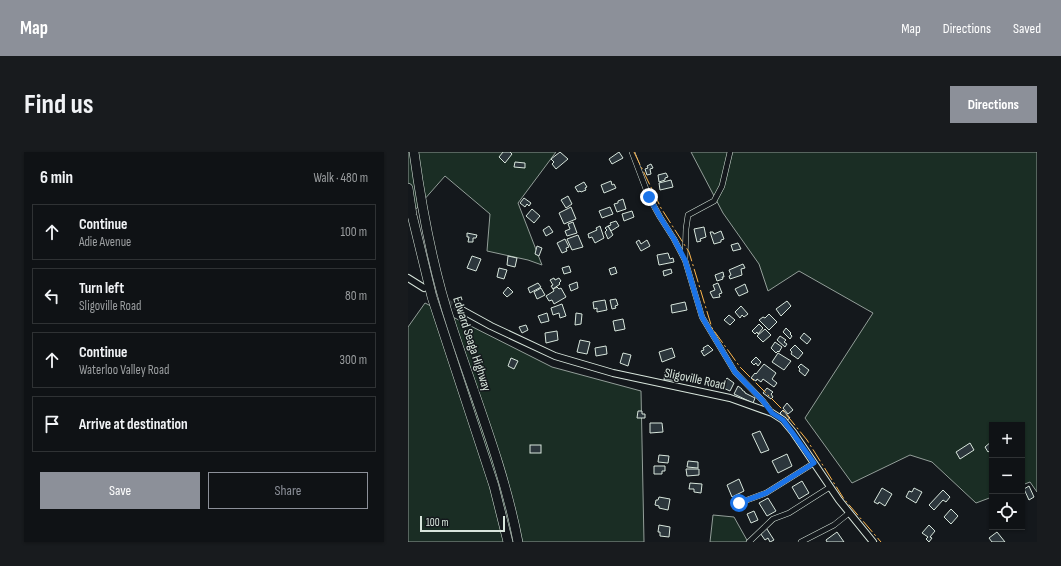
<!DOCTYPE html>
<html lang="en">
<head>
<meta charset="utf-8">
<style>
  :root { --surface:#0f1215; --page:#181b1e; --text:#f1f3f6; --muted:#9b9ea0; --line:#2f3234; --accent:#8c9099 }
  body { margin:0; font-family:"Sofia Sans Condensed",sans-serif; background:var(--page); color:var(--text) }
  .controls { position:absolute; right:12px; bottom:12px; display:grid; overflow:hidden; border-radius:0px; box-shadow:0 1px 3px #0004 }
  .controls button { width:36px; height:36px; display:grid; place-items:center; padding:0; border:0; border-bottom:1px solid var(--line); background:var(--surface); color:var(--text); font:20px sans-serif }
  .scale { position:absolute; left:12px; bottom:10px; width:85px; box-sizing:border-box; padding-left:4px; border:2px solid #d8e6dc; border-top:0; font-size:11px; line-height:14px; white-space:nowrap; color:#d8e6dc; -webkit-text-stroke:3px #14181c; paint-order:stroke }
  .stop { position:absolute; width:12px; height:12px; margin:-9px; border:3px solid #1a73e8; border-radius:50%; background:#fff }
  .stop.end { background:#1a73e8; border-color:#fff; box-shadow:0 1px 4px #0008 }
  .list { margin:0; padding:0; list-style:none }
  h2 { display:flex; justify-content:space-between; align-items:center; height:52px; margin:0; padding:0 16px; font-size:17px }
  h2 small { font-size:13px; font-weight:400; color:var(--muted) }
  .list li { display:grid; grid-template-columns:26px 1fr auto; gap:12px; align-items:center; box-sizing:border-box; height:56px; margin:0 8px 8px; padding:0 8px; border:1px solid var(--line); border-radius:0px }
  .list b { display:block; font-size:15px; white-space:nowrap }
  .list p { margin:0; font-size:13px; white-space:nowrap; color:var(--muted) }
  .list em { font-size:13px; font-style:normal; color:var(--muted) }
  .actions { display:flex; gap:8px; padding:12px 16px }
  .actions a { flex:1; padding:9px 0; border:1px solid var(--accent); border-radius:0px; text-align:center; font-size:14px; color:var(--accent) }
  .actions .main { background:var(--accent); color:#fff }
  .icon { flex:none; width:22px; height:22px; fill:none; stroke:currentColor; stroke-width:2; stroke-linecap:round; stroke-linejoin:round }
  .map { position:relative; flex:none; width:629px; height:390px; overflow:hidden; border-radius:0px }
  header { display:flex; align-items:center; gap:24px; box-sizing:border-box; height:56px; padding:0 20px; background:var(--accent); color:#fff }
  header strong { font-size:19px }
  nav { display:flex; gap:22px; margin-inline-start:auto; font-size:14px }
  .intro { display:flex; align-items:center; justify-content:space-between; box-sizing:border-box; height:96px; padding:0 24px }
  h1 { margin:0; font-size:28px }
  .button { padding:10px 18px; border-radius:0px; background:var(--accent); color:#fff; font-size:14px; font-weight:700 }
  main { display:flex; gap:24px; padding:0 24px }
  aside { flex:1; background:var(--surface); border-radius:0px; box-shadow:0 1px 3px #0004 }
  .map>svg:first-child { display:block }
  .green { fill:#1a2d24; stroke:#939e99 }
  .building { fill:#2c363c; stroke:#d8e6dc }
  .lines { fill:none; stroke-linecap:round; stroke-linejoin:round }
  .tertiary-tunnel { stroke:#313739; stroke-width:6; stroke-dasharray:6 3; stroke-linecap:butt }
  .minor-casing { stroke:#d8e6dc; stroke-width:6 }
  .tertiary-casing { stroke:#d8e6dc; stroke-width:8 }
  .motorway-casing { stroke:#d8e6dc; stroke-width:10 }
  .minor { stroke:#14181c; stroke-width:5 }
  .tertiary { stroke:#14181c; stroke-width:6 }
  .motorway { stroke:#14181c; stroke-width:9 }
  .power { stroke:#ffb74d; stroke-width:1; stroke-dasharray:14 3 2 3; stroke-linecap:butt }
  .route { stroke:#1a73e8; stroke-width:5 }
  .labels { text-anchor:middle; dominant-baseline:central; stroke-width:3; stroke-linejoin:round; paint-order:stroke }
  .street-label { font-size:13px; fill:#d8e6dc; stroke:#14181c }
</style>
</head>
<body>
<header>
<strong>Map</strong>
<nav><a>Map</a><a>Directions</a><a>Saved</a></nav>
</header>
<div class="intro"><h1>Find us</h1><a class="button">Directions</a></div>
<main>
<aside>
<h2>6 min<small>Walk · 480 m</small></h2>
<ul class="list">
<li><svg class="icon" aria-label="ahead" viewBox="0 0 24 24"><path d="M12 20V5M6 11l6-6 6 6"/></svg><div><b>Continue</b><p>Adie Avenue</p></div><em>100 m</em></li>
<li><svg class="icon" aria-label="left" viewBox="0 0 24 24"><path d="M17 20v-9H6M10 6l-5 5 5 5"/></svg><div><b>Turn left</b><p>Sligoville Road</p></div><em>80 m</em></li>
<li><svg class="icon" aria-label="ahead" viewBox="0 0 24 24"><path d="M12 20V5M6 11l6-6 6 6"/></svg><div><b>Continue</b><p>Waterloo Valley Road</p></div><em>300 m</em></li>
<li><svg class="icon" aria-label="arrive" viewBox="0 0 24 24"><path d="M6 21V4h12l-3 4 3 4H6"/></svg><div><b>Arrive at destination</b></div></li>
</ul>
<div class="actions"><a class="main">Save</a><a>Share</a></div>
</aside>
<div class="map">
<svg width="629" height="390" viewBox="0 0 629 390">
  <rect width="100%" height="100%" fill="#14181c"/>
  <g class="green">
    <polygon points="0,0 148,0 110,51 134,113 120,108 79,99 82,62 37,24 0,66"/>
    <polygon points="283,0 629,0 629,340 622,330 614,333 614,273 584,273 584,345 568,351 524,310 502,303 444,331 397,266 465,161 391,119 360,139 351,112 315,61"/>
    <polygon points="17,151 144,215 233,239 236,390 0,390 0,175"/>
    <polygon points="305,363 326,365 340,390 302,390"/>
  </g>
  <g class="building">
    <polygon points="95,0 102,0 104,2 97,11 91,5"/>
    <polygon points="152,0 160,7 148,17 144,12 146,10 143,7"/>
    <polygon points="211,0 215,6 204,12 201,7"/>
    <polygon points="107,10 117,11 117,16 106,15"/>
    <polygon points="243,12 245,16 242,17 243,22 239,23 237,17 240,16 239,14"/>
    <polygon points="258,21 260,25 257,26 257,28 251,30 250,23"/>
    <polygon points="263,28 265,35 252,38 251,31"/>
    <polygon points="203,29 204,33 206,32 208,36 196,41 193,33"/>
    <polygon points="176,30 179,35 177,36 178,38 173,40 172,39 170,40 167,35"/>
    <polygon points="160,44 164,52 158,56 153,48"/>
    <polygon points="116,46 123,51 121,54 119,52 117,55 112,51"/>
    <polygon points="215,47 218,57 209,60 206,52 210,51 210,49"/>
    <polygon points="163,55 168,67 156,72 151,61"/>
    <polygon points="202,55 205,62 194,66 191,59"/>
    <polygon points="124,57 132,64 126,71 118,64"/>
    <polygon points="224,59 226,65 216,69 214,62"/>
    <polygon points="208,69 211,74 203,79 200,74 203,73 202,71"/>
    <polygon points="165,70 169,81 159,84 157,79 162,77 160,72"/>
    <polygon points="141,74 145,80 138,84 135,78"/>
    <polygon points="192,74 196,86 187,91 184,85 181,86 180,82 189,78 188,76"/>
    <polygon points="200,74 205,83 200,87 197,80 199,78 197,76"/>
    <polygon points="296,75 298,85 292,87 293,89 289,90 286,77"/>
    <polygon points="313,79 316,87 313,88 313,90 306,92 302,80 305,80 306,82"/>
    <polygon points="59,81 69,83 68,86 65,86 65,90 60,90 61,85 59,85"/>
    <polygon points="170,83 175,95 164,98 159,87"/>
    <polygon points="157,87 161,95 158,96 159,99 154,101 149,91"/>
    <polygon points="231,88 233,92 239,88 242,94 233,99 228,90"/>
    <polygon points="330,91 333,97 325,99 323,93"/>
    <polygon points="129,94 134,96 131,104 127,102"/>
    <polygon points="260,101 262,107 265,106 266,110 251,113 249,103"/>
    <polygon points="64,104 73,107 68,119 59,116"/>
    <polygon points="100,104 109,106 107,115 99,113"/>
    <polygon points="335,112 337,116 333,117 334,123 322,127 321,124 323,123 321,118"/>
    <polygon points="161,114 163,120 156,122 154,116"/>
    <polygon points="207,115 209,121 203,123 201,117"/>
    <polygon points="91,116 99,118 96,127 89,125"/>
    <polygon points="263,117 264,121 256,124 255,119"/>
    <polygon points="315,120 316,125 314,125 315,127 309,129 307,123"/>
    <polygon points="146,126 147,128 151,126 153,129 151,131 152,132 145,137 143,134 145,133 142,128"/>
    <polygon points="169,130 170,136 163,139 161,133"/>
    <polygon points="130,131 133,135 122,141 120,136"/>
    <polygon points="310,131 314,141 311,142 312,145 305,146 302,140 307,138 305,133"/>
    <polygon points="337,132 340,140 331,144 327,137"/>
    <polygon points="100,135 105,140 99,145 95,141"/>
    <polygon points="149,135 151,137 153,136 158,145 146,152 144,148 141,149 138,144 146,139 145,137"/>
    <polygon points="133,136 137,143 129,147 126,140"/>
    <polygon points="208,147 210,153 207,154 208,156 204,157 202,148"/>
    <polygon points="197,148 199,158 189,160 189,156 186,157 185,150"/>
    <polygon points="379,149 383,154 373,164 368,157"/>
    <polygon points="277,150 279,158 264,161 263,153"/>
    <polygon points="154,152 158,164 152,166 151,161 145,163 143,156"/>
    <polygon points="333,154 340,162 336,165 334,163 332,166 327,160"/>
    <polygon points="139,161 141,169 133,171 130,164"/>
    <polygon points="168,161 174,162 173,172 167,173"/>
    <polygon points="361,162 369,170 361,178 351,168 355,165 357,166"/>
    <polygon points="321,163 327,168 322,173 316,168"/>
    <polygon points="215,167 217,177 207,179 205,169"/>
    <polygon points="351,172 355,176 350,182 349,180 347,182 344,179"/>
    <polygon points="118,173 120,178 114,181 111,175"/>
    <polygon points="378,176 383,181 382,182 384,184 382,187 375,180"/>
    <polygon points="357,177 363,183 355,190 349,184"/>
    <polygon points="149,179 150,188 138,191 137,181"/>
    <polygon points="396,181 403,187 399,192 392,186"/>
    <polygon points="372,184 378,188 376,190 379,192 377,195 369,188"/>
    <polygon points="172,188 182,190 179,202 169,200"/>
    <polygon points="367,190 374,195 371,200 370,199 368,201 363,196"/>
    <polygon points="300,193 305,198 296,204 293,199 296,198 295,196"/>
    <polygon points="387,193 395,201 390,207 383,202 384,200 382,198"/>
    <polygon points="198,194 199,202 188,204 187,196"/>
    <polygon points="264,196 267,205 254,210 251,200"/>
    <polygon points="215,201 223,203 220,214 212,211"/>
    <polygon points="370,201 383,209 376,218 364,210"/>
    <polygon points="348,205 353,210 350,214 348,211 346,213 343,210"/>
    <polygon points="103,206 110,209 106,217 100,214"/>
    <polygon points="356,212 368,221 364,227 369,231 366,235 355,227 353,230 349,227 348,229 343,226 347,221 348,222"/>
    <polygon points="393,212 401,218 397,224 391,219 392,217 390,215"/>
    <polygon points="257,220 268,220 268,228 256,228"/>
    <polygon points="319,226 326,231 322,239 313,235"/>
    <polygon points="330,234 334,237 334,238 337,240 337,241 347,246 345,251 326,242"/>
    <polygon points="359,236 365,240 363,242 365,245 363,247 355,241"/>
    <polygon points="379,251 385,258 380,262 375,256"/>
    <polygon points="375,258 382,266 378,269 372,261"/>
    <polygon points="230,259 234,259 234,262 237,262 237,266 229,266"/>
    <polygon points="242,271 254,271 255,280 242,281"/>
    <polygon points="352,279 361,298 353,301 344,282"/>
    <polygon points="584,289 584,297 580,300 577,295"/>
    <polygon points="562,291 566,298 552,307 548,300"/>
    <rect x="122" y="293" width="11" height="8"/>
    <polygon points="379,302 384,314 370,321 364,309"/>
    <polygon points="251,303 261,304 260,311 250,310"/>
    <polygon points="280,309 290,310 290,316 279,315"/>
    <polygon points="246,314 257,314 257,319 254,319 254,322 246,322"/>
    <polygon points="278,317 291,317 291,323 279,324"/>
    <polygon points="331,327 336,339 324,345 319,333"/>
    <polygon points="394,329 401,341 391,347 384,335"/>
    <polygon points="282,331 294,332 293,341 286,340 286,337 281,337"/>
    <polygon points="621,334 626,345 621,348 616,337"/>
    <polygon points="474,336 484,342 477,354 471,350 470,352 466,350"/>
    <polygon points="506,336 514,340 508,351 498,345 501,339 504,340"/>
    <polygon points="535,338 542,345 538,350 535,348 526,358 521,353"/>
    <polygon points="251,345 262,347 260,358 251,356 251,354 247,353 248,348 250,348"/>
    <polygon points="360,346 368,359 359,364 351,351"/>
    <polygon points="543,357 550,364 543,372 536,365"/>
    <polygon points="346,359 350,368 343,371 339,362"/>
    <polygon points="251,373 262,375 261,385 252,384 252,380 250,380"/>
    <polygon points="521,373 527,379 522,385 524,386 521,390 518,387 520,385 514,381"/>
    <polygon points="357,374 366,388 362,390 360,386 357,388 350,378"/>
    <polygon points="429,380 436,390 419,390 418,388"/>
    <polygon points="589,380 597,390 584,390 581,386"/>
  </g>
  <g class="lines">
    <polyline class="tertiary-tunnel" points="23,141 52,157"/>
    <defs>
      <g id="minor">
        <polyline points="224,0 241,45 252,65 266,87 277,108 294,165 327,220 355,249 364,261"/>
        <polyline points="277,107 278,77 280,63 306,49 314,34 322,0"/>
        <polyline points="331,351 358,341 406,311"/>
        <polyline points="341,390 365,367 381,361 422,335"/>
        <polyline points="393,390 426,373 441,361"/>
      </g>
      <g id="tertiary">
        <polyline points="0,126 16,136"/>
        <polyline points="52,157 83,174 147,204 205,221 322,246 364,261 375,268 385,280 431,348 465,390"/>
      </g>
      <g id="motorway">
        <path d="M 6,0 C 14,59 25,118 44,175 C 67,246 96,316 110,390"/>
        <polyline points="0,36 4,63 24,145 86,334 100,390"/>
      </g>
    </defs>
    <use href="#minor" class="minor-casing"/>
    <use href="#tertiary" class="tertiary-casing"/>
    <use href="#motorway" class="motorway-casing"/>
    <use href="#minor" class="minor"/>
    <use href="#tertiary" class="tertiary"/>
    <use href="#motorway" class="motorway"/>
    <polyline class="power" points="226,0 253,56 281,100 304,176 332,215 373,256 399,288 436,347 473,390"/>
  </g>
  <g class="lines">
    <polyline class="route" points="241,45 252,65 266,87 277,108 294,165 327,220 355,249 364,261 375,268 384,280 406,311 358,341 331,351"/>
  </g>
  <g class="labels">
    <g class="street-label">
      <text transform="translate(64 192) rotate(72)">Edward Seaga Highway</text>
      <text transform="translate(287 227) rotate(12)">Sligoville Road</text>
    </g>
  </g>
</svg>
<div class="controls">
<button>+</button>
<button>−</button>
<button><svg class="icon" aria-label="locate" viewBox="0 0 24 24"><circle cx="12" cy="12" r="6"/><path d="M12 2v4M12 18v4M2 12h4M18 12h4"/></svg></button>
</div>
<div class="scale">100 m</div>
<div class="stop" style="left:331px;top:351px"></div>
<div class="stop end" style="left:241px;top:45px"></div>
</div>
</main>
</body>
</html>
